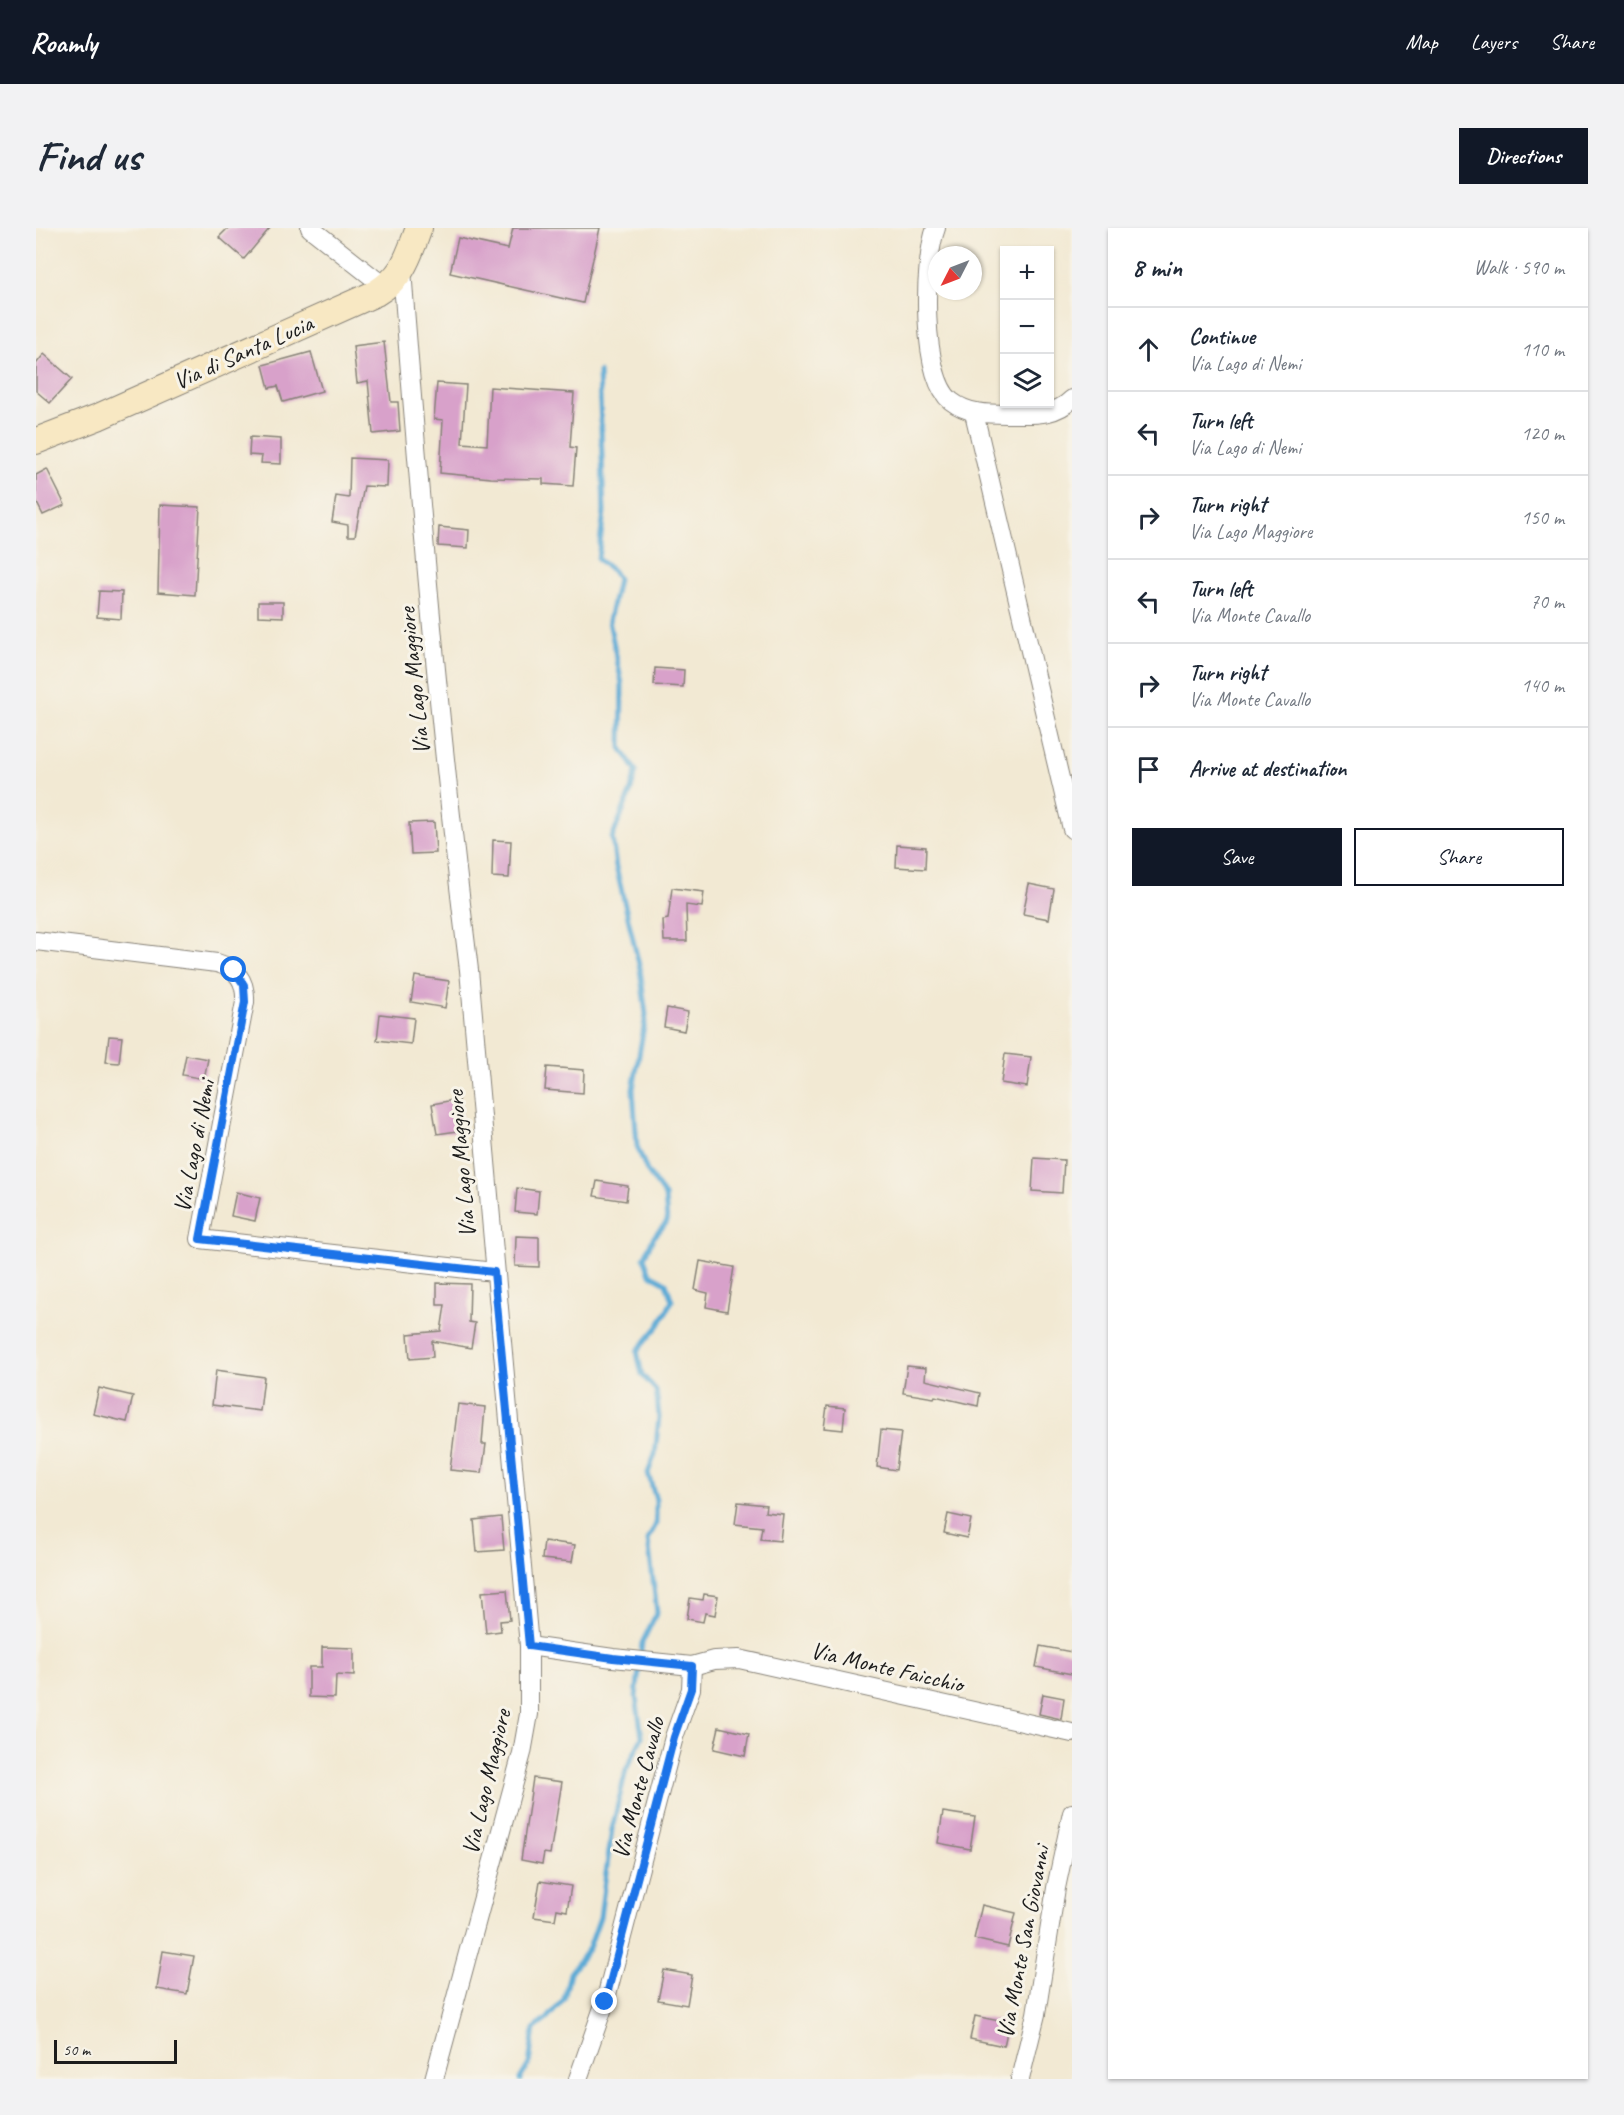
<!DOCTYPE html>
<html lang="en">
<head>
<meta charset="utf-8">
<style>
  :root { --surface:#fff; --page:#f2f2f3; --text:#1f2937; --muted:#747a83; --line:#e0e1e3; --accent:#111827 }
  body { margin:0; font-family:Caveat,sans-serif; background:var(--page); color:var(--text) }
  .controls { position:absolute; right:18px; top:18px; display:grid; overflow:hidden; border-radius:0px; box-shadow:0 2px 4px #0004 }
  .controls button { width:54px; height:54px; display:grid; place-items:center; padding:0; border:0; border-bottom:2px solid var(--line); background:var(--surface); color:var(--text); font:30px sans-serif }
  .compass { position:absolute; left:892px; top:18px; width:54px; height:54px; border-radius:50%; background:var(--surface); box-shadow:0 2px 4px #0004; rotate:228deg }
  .scale { position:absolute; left:18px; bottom:15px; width:123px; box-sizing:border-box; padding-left:6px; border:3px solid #1c1c1c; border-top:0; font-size:16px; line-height:21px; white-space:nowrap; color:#1c1c1c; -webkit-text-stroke:4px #f7f3e8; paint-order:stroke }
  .stop { position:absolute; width:18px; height:18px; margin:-14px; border:4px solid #1a73e8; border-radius:50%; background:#fff }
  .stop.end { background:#1a73e8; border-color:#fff; box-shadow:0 2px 6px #0008 }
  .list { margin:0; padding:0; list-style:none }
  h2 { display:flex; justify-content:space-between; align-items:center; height:78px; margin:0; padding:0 24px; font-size:26px }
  h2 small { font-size:20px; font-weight:400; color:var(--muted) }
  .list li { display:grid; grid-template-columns:39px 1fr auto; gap:18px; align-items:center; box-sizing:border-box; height:84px; padding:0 24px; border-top:2px solid var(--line) }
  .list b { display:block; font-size:22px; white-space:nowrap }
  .list p { margin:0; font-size:20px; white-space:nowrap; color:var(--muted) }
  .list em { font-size:20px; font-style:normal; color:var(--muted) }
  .actions { display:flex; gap:12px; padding:18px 24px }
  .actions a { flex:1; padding:14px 0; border:2px solid var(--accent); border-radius:0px; text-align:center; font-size:21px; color:var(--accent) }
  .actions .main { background:var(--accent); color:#fff }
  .icon { flex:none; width:33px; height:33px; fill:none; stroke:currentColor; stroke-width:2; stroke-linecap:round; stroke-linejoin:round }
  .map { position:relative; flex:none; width:1036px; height:1851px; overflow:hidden; border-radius:0px }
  header { display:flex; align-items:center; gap:36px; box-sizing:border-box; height:84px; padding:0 30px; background:var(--accent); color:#fff }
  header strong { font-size:28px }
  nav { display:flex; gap:33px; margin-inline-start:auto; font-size:21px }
  .intro { display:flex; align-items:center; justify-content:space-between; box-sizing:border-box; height:144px; padding:0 36px }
  h1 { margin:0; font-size:42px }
  .button { padding:15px 27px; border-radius:0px; background:var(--accent); color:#fff; font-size:21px; font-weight:700 }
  main { display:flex; gap:36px; padding:0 36px }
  aside { flex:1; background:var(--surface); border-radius:0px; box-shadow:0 2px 4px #0004 }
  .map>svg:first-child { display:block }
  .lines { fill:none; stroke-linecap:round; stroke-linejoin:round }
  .stream { stroke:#5caad5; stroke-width:5 }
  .building { fill:#d8a1ca }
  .street-casing { stroke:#878278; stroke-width:20 }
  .secondary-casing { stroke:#878278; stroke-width:28 }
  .street { stroke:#fff; stroke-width:18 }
  .secondary { stroke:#f8e8c3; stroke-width:26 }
  .route { stroke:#1a73e8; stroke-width:8 }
  .labels { text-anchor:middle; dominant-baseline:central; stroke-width:6; stroke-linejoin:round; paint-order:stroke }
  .street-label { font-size:24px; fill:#1c1c1c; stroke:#f7f3e8 }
</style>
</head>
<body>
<header>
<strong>Roamly</strong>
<nav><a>Map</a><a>Layers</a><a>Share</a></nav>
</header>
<div class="intro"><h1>Find us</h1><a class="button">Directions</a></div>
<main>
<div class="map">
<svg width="1036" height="1851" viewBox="0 0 1036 1851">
  <rect width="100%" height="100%" fill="#f7f3e8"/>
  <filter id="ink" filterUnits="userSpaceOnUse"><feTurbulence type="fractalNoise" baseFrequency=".0167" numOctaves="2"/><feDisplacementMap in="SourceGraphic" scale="12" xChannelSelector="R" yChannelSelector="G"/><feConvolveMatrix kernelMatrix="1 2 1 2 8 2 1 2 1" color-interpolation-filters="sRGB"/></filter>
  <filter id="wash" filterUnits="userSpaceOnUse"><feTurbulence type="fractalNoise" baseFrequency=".008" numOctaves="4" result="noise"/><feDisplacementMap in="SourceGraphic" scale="24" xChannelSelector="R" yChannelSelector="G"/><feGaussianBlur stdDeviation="1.35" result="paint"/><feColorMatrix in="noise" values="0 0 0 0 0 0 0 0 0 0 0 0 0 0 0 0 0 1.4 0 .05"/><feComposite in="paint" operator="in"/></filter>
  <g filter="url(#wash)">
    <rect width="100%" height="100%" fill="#f2e9d3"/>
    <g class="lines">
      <polyline class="stream" points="484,1851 493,1836 498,1801 511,1791 528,1771 534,1745 553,1720 564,1689 576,1601 590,1542 606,1509 600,1469 606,1415 621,1384 612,1312 620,1296 620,1272 612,1245 619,1226 623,1189 620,1162 606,1147 601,1123 623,1097 636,1073 630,1055 614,1046 608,1030 617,1010 631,994 629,968 611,943 601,918 597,861 610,787 604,741 580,639 576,610 594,565 600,543 585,520 586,456 573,393 582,351 577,343 562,331 568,284 563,144"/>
    </g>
    <g id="blocks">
      <g class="building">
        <polygon points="192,0 234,0 208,31 183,9"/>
        <polygon points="477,0 564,0 547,75 414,45 422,10 472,21"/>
        <polygon points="348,114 355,174 362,174 364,203 337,206 332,153 321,155 317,118"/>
        <polygon points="275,124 286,163 247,174 242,158 233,160 227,137"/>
        <polygon points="8,126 36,151 14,175 0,163 0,136"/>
        <polygon points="401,155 430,157 426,215 451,217 454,159 538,165 534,219 540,220 537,258 507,256 507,251 455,250 404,245 407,192 398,191"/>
        <polygon points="214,209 245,211 245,236 225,235 226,228 213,227"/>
        <polygon points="314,230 352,232 351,259 328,258 319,308 312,308 312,297 296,294 300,268 313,270"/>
        <polygon points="11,241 29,277 7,287 0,273 0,247"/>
        <polygon points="124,277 164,279 159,367 122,364"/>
        <polygon points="403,299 433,302 432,320 402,318"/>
        <polygon points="63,363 86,364 85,391 61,389"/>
        <polygon points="222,374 247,374 247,389 222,388"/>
        <polygon points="619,440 648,442 647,459 618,457"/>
        <polygon points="398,594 400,625 375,626 373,595"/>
        <polygon points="457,612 475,613 473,650 456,649"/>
        <polygon points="861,617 890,619 889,641 860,639"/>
        <polygon points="993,656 1018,661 1013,691 987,686"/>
        <polygon points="636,660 668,664 666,679 650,677 651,713 628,713 627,692 632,691"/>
        <polygon points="379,748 413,753 409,780 375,774"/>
        <polygon points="631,780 652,784 648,803 628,799"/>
        <polygon points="344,786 378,790 375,816 341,812"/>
        <polygon points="73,808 86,809 83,835 70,834"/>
        <polygon points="969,826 995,829 991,859 965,855"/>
        <polygon points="150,827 172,831 168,851 146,847"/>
        <polygon points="511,839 548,842 547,865 509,862"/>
        <polygon points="423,871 428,902 401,906 396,876"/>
        <polygon points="998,930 1028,932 1026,965 996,963"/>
        <polygon points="561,953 592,958 590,973 558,968"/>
        <polygon points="481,960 503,963 501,986 479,984"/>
        <polygon points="200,964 224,970 219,993 195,988"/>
        <polygon points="480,1008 503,1009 503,1039 479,1038"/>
        <polygon points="664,1033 698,1039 691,1083 670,1079 672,1065 659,1062"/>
        <polygon points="401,1055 434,1056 433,1094 439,1095 435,1120 396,1113 397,1129 374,1131 372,1106 405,1103 409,1077 401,1077"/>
        <polygon points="871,1138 890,1140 889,1152 944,1165 942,1178 899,1168 898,1170 867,1165"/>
        <polygon points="180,1142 228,1149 224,1183 176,1177"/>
        <polygon points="63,1160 97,1168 91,1194 57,1186"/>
        <polygon points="422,1176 449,1179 446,1216 450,1216 446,1245 414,1242"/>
        <polygon points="791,1178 809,1180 807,1202 788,1200"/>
        <polygon points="845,1202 865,1204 860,1242 841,1239"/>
        <polygon points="702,1274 730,1277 729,1284 747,1286 744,1313 724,1311 726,1299 699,1296"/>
        <polygon points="912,1286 935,1291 931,1310 908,1305"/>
        <polygon points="465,1289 468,1322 441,1324 438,1292"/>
        <polygon points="508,1313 539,1317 536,1334 506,1331"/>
        <polygon points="471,1362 474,1392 464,1393 465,1403 450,1405 446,1364"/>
        <polygon points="668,1366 682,1368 679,1387 669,1385 667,1394 651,1391 654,1370 667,1372"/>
        <polygon points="1004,1418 1036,1424 1036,1446 1000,1439"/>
        <polygon points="286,1419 318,1420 318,1448 300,1447 299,1470 273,1469 273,1439 286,1439"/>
        <polygon points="1007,1466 1028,1470 1025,1491 1003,1486"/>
        <polygon points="683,1499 713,1506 709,1528 678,1521"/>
        <polygon points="497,1550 526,1554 514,1626 508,1625 506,1636 485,1632"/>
        <polygon points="907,1584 939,1589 934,1621 902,1615"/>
        <polygon points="504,1653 535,1658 531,1683 521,1681 519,1692 498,1689"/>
        <polygon points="946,1677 980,1685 972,1719 938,1711"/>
        <polygon points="127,1723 158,1728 151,1766 121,1761"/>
        <polygon points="628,1742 656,1747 651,1777 622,1772"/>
        <polygon points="939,1788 973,1795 968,1818 934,1811"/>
      </g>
    </g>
  </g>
  <g filter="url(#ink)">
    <use href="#blocks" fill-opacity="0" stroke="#878278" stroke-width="1.5"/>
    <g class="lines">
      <defs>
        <g id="street">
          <polyline points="274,0 349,59"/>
          <path d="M 900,0 C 887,34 885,149 915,173 C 933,187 954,186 976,186 C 998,186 1019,188 1036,171"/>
          <path d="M 366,42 C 384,276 404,510 433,742 L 493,1418 L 493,1486 L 486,1525 L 398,1851"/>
          <polyline points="938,185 1036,601"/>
          <path d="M 0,713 L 181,735 C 202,741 210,753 209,774 L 164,1011 L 458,1044"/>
          <polyline points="493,1418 577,1430 656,1438 655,1461 638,1509 569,1774 542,1851"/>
          <polyline points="656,1438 678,1432 703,1431 1036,1505"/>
          <polyline points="984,1851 1000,1786 1020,1660 1036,1585"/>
        </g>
        <path id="secondary" d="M 0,213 L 62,189 L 340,65 C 368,48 372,29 383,0"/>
      </defs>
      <use href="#street" class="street-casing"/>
      <use href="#secondary" class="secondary-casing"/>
      <use href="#street" class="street"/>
      <use href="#secondary" class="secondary"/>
    </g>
  </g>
  <g class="lines" filter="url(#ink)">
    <polyline class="route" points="198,742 208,757 209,774 164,1011 458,1044 493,1418 577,1430 656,1438 655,1461 638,1509 569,1774"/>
  </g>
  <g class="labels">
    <g class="street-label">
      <text transform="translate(207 124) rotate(-24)">Via di Santa Lucia</text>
      <text transform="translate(378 453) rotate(-96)">Via Lago Maggiore</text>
      <text transform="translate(158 918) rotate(-79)">Via Lago di Nemi</text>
      <text transform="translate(425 936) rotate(-95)">Via Lago Maggiore</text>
      <text transform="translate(851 1439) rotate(13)">Via Monte Faicchio</text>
      <text transform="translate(450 1554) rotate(-77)">Via Lago Maggiore</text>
      <text transform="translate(602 1560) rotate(-75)">Via Monte Cavallo</text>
      <text transform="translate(987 1714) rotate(-79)">Via Monte San Giovanni</text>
    </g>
  </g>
</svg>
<div class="controls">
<button>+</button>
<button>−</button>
<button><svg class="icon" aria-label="layers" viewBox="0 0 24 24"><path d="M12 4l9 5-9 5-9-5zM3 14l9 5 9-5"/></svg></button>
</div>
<svg class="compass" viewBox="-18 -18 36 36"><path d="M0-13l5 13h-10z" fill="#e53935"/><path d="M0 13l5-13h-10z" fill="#747a83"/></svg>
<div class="scale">50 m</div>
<div class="stop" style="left:198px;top:742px"></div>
<div class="stop end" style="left:569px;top:1774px"></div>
</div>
<aside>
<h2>8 min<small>Walk · 590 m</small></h2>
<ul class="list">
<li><svg class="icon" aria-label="ahead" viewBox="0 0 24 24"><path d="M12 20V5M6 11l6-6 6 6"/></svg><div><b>Continue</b><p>Via Lago di Nemi</p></div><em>110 m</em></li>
<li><svg class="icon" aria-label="left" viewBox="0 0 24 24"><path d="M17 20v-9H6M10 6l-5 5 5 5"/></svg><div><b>Turn left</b><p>Via Lago di Nemi</p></div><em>120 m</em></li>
<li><svg class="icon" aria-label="right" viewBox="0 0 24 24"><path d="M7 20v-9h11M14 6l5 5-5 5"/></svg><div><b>Turn right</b><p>Via Lago Maggiore</p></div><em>150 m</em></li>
<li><svg class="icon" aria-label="left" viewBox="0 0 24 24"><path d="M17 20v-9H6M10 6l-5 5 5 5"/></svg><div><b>Turn left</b><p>Via Monte Cavallo</p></div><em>70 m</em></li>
<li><svg class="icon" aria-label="right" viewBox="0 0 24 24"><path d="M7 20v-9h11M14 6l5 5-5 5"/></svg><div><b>Turn right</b><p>Via Monte Cavallo</p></div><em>140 m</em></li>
<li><svg class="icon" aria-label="arrive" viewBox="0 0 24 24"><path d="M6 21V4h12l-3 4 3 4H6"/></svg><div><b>Arrive at destination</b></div></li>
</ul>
<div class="actions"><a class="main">Save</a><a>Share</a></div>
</aside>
</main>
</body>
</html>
